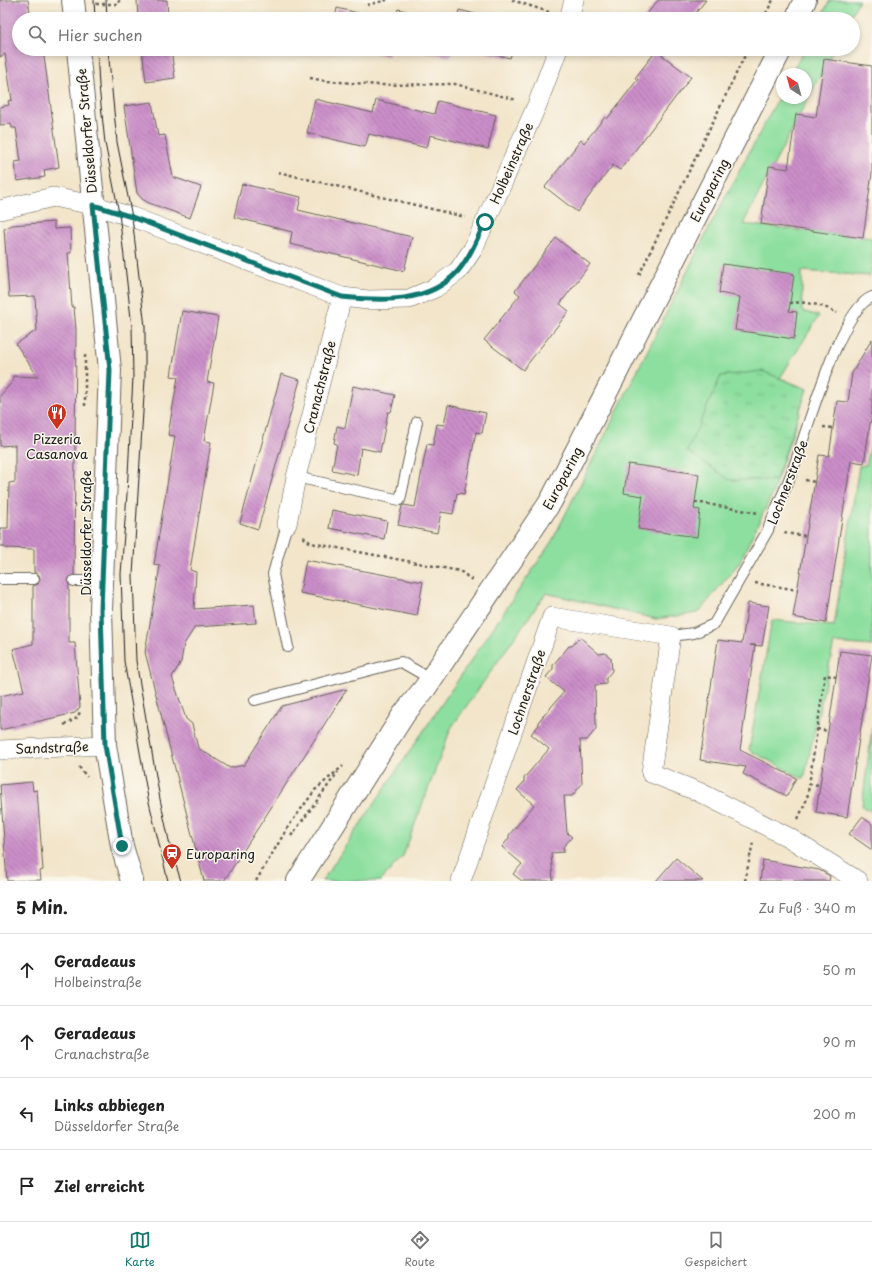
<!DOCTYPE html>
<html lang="de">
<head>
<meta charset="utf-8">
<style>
  :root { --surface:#fff; --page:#f6f6f6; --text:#222; --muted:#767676; --line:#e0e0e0; --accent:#0f766e }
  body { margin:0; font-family:"Playpen Sans",sans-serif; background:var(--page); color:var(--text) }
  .compass { position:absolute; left:776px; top:68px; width:36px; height:36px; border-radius:50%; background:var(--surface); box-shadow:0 2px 6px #0003; rotate:324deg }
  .stop { position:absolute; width:12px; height:12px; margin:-9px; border:3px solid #0f766e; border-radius:50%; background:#fff }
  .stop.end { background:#0f766e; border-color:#fff; box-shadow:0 1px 4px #0008 }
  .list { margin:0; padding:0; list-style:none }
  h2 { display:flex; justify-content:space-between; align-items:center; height:52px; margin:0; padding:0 16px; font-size:17px }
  h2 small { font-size:13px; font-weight:400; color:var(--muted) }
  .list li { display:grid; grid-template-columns:26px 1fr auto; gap:12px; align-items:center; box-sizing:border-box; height:72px; padding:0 16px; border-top:1px solid var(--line) }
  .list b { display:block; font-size:15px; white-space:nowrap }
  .list p { margin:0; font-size:13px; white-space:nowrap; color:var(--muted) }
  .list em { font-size:13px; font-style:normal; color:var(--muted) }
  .icon { flex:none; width:22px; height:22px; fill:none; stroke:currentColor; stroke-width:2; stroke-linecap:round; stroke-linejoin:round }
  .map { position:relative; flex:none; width:872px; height:881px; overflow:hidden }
  .search { position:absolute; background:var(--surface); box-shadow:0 2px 6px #0003; left:12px; right:12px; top:12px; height:44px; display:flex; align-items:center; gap:10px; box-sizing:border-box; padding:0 14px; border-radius:22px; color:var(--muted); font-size:15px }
  .sheet { height:340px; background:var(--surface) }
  nav { display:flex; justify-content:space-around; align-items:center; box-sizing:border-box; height:56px; border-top:1px solid var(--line); background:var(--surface); font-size:11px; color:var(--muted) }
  nav a { display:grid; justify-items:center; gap:2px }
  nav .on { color:var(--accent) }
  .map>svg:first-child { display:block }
  .grass { fill:#8ddf9f; stroke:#547e5e }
  .park { fill:url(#park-tufts); stroke:#547e5e }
  .building { fill:url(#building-back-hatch) }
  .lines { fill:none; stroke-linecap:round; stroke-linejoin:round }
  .service-casing { stroke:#676259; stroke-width:12 }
  .minor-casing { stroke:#676259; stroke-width:20 }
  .tertiary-casing { stroke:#676259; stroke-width:24 }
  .secondary-casing { stroke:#676259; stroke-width:24 }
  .path { stroke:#676259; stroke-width:2.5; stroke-dasharray:3 3; stroke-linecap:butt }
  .service { stroke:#fff; stroke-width:10 }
  .minor { stroke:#fff; stroke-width:19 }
  .tertiary { stroke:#fff; stroke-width:22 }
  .secondary { stroke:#fff; stroke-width:22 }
  .tram { stroke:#1c1c1c; stroke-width:1 }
  .route { stroke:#0f766e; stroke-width:5 }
  .labels { text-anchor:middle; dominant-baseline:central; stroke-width:3; stroke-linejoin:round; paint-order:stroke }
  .street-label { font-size:13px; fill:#1c1c1c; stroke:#fbf7ec }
  .poi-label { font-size:13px; fill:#1c1c1c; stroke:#fbf7ec }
</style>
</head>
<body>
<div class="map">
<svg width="872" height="881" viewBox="0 0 872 881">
  <defs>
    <pattern id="park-tufts" width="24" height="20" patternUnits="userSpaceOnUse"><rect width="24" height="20" fill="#8ddf9f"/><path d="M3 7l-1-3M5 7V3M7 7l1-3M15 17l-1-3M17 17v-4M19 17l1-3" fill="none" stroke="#79bf88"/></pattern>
    <pattern id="building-back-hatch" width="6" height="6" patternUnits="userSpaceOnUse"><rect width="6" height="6" fill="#cb8ec9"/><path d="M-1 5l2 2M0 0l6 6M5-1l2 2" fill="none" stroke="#a473a2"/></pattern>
  </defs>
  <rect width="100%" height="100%" fill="#fbf7ec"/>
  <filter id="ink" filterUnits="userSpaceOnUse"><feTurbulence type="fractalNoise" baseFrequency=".025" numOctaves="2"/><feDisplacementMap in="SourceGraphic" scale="8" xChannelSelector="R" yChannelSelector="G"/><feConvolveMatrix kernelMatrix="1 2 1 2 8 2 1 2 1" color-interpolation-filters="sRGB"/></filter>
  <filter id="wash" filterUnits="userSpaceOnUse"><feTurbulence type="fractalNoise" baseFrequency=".012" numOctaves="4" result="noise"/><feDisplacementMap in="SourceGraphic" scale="16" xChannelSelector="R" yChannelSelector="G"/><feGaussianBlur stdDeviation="0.9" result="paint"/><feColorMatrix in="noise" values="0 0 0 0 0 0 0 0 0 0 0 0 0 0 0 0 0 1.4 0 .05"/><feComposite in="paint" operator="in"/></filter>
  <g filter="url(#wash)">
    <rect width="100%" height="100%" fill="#f2e5ca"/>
    <g class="grass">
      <polygon points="830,0 859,0 849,19 820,19"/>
      <polygon points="804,49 834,49 743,224 872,238 872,265 870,276 802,271 802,311 819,316 780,378 807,389 772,495 739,563 698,613 656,619 546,593 451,728 403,856 380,881 322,881 552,541 710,226 782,91 782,98 806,98 806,74 791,74"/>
      <polygon points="872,441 872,646 834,643 804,779 749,750 772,620 834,626 859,466 866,465"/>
      <polygon points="872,728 872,812 862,806"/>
    </g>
    <polygon class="park" points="762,371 807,389 776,480 730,480 687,451 721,376"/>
    <g id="blocks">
      <g class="building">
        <polygon points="0,0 28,0 31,19 19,19 19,49 43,49 59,167 44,170 45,177 17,181 15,162 21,161 16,128 12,128 11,124 0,125 0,107 9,105 8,101 12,100 5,54 0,57"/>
        <polygon points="137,0 167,0 168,19 138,19"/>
        <polygon points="658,0 706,0 691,19 643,19"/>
        <polygon points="337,8 383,19 335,19"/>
        <polygon points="398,9 440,19 395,19"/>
        <polygon points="459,10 496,19 457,19"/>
        <polygon points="142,49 171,49 175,78 146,82"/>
        <polygon points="358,49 389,49 388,56"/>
        <polygon points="413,49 452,49 450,57"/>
        <polygon points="472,49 513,49 510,58"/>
        <polygon points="654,49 668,49 665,53 659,53 691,77 620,170 613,165 577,212 545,187 581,140 584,143 605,117 607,119 638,79 635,78 656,51"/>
        <polygon points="824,59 872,66 872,173 863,238 761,224 769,166 788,169 796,114 816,117"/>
        <polygon points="315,99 373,113 376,100 434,114 438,101 496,115 488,149 430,135 427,148 369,134 365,147 307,133"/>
        <polygon points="152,102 158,136 165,135 173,177 201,187 190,218 149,203 142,199 137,193 124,106"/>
        <polygon points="242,184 301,197 298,210 412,237 404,271 290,244 292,232 234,217"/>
        <polygon points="54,222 54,229 70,228 71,253 68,253 72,307 74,307 76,330 74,575 69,577 68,581 69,585 69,643 75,643 80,707 75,713 0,730 0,696 24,691 13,649 33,644 33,586 38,584 40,579 39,575 34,572 34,549 4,548 4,546 0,546 0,528 8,528 9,483 15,482 15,445 0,446 0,396 13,381 13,376 38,377 16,344 37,330 35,296 9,297 4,229 12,225"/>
        <polygon points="556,238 590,264 560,304 569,311 523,370 484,340 520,295 515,291"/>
        <polygon points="723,264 794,274 789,311 797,312 794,339 735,330 740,297 719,293"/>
        <polygon points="182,311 218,317 207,382 214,383 204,441 211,442 190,570 196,572 194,609 254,605 256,623 195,627 184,644 181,662 172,677 186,719 192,724 198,748 230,768 244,765 282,706 347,689 224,881 204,881 145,652 160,566 154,565 175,436 168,435 178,377 171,376"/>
        <polygon points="872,339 872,412 864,463 851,461 826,623 793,617 819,455 829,456 837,401 848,402 852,373"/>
        <polygon points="281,374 300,380 258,529 240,523"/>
        <polygon points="353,386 395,395 391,412 388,412 380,452 361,448 357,475 332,470 337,444 334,443 337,426 345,428"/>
        <polygon points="448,405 486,413 482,433 476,432 464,494 457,493 453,514 441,512 437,533 398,525 402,506 404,505 415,507 427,444 433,445 437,424 444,425"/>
        <polygon points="628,464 699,474 694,509 700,510 697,537 638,529 643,496 624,493"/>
        <polygon points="332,510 387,521 384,539 329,528"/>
        <polygon points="306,560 423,582 417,616 300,593"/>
        <polygon points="748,603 769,606 762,646 750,645 755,645 740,750 796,778 787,796 743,774 746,767 700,760 718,640 742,643"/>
        <polygon points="580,637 599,654 605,653 611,658 612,671 606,678 606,684 595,685 596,729 587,740 580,740 582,784 572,796 564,796 567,833 572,837 563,847 564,852 551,853 553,881 522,881 513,874 522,864 502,847 509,838 509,835 534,805 517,790 524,782 524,778 549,749 531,734 539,725 538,722 564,692 546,677 553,669 553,665 569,646 572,646"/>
        <polygon points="840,651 872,655 847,817 816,812"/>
        <polygon points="32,782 33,791 37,790 43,870 40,871 41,880 7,881 0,785"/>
        <polygon points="862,817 872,824 872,850 849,834"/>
        <polygon points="676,858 703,881 656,881"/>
        <polygon points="763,860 819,870 830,876 829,881 760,881"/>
      </g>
    </g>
  </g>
  <g filter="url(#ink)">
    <use href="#blocks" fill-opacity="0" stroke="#676259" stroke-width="1"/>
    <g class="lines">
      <defs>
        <g id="service">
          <polyline points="296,477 400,500 417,422"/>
          <polyline points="287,524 273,574 288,647"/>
          <polyline points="0,579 34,579"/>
          <polyline points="74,581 85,581"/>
          <path d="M 671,636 L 694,633 L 714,624 L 768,530 C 774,512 783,495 790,477 C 805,441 838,310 872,297"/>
          <polyline points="255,700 401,662 431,679"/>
        </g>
        <g id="minor">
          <polyline points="569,19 574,0"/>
          <polyline points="0,210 53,197 93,205 132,217 342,297 368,300 409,299 435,288 458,271 473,249 487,218 537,105 558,49"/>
          <polyline points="287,524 296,477 342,297"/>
          <polyline points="0,750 105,745"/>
          <polyline points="461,881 552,617 671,636 651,773 699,792 788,837 858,881"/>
        </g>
        <g id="tertiary">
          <polyline points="73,0 75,19"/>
          <polyline points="78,49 110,370 101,610 105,745 122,846 132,881"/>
        </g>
        <g id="secondary">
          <polyline points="796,19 805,0"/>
          <polyline points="298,881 404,714 425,688 551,501 781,49"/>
        </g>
      </defs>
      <use href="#service" class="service-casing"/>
      <use href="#minor" class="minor-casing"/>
      <use href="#tertiary" class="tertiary-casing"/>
      <use href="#secondary" class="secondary-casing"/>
      <g class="path">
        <polyline points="512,0 549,12"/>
        <polyline points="96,4 119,4 119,0"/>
        <polyline points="367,5 387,0"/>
        <polyline points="763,19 773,0"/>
        <polyline points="310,78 326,81 380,85 455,84 517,100"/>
        <polyline points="278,172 465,217"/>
        <polyline points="639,275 748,49"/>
        <path d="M 790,303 C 806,301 823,305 837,313"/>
        <polyline points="85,406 85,355"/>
        <polyline points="823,427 833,428"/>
        <polyline points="805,480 815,482"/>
        <polyline points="695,502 758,513"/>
        <polyline points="784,533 806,536"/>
        <polyline points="303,537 311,543 460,571 472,580"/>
        <polyline points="755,583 798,590"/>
        <polyline points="64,725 77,718 81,710"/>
        <polyline points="817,729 828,731"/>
        <polyline points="79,767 87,777"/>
        <polyline points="809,784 820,785"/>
        <polyline points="798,819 807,799 825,675 836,677"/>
        <polyline points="291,836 338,772"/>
        <polyline points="256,881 288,827 315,790 343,766"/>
        <polyline points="745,881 753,842"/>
      </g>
      <use href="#service" class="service"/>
      <use href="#minor" class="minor"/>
      <use href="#tertiary" class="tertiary"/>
      <use href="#secondary" class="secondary"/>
      <g class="tram">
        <polyline points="94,0 95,19"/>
        <polyline points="106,0 107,19"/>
        <polyline points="97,49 99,86 105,143 119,213 132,327 133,377 127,494 121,574 124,661 148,798 168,881"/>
        <polyline points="108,49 117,142 132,217 145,327 145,379 133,575 136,661 160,799 171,850 181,881"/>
      </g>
    </g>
  </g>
  <g class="lines" filter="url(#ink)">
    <path class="route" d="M 122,846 L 105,745 L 101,610 L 110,370 L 93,205 L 132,217 L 342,297 C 382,301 429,304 458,271 C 470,257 477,239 485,222"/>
  </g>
  <defs>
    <symbol id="restaurant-pin" viewBox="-11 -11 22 30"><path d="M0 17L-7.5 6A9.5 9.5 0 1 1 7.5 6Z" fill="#c8321e" stroke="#fbf7ec"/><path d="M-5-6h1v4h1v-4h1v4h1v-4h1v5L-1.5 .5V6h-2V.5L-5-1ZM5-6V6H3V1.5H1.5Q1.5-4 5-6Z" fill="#fff"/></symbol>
    <symbol id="station-pin" viewBox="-11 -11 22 30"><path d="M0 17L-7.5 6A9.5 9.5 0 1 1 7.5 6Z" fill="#c8321e" stroke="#fbf7ec"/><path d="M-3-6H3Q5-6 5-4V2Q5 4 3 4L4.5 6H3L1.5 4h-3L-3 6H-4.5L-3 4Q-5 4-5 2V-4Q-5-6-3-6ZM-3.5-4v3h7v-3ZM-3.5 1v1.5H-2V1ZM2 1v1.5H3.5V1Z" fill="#fff"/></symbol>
  </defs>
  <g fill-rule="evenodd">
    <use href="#restaurant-pin" x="46" y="402" width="22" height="30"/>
    <use href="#station-pin" x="161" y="842" width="22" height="30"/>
  </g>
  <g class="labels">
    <g class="street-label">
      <text transform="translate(86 131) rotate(-95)">Düsseldorfer Straße</text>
      <text transform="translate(511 163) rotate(-66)">Holbeinstraße</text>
      <text transform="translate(709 190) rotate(-63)">Europaring</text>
      <text transform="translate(319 387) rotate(-76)">Cranachstraße</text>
      <text transform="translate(562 478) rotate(-62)">Europaring</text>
      <text transform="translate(787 482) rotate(-69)">Lochnerstraße</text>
      <text transform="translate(85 533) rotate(-90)">Düsseldorfer Straße</text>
      <text transform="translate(526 692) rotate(-71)">Lochnerstraße</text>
      <text transform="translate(52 747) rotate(-2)">Sandstraße</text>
    </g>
    <g class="poi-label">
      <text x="57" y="438">Pizzeria<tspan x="57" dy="15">Casanova</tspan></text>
      <text x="186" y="853" text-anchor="start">Europaring</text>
    </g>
  </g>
</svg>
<svg class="compass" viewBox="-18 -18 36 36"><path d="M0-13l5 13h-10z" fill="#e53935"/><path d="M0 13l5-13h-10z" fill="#767676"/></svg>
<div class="stop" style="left:485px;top:222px"></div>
<div class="stop end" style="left:122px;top:846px"></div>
<div class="search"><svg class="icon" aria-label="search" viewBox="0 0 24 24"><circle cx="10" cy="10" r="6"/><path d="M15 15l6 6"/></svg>Hier suchen</div>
</div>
<section class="sheet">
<h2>5 Min.<small>Zu Fuß · 340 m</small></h2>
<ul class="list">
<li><svg class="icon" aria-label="ahead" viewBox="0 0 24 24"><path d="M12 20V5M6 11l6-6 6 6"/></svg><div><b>Geradeaus</b><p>Holbeinstraße</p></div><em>50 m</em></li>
<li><svg class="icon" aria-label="ahead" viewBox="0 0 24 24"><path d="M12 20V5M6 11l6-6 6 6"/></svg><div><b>Geradeaus</b><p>Cranachstraße</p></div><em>90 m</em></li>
<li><svg class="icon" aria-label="left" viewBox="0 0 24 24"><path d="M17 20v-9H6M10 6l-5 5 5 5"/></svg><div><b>Links abbiegen</b><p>Düsseldorfer Straße</p></div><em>200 m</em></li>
<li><svg class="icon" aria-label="arrive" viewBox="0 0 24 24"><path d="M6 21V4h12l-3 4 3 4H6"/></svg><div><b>Ziel erreicht</b></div></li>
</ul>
</section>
<nav>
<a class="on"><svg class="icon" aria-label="map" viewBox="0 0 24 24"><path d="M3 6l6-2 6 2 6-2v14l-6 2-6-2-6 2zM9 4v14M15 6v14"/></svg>Karte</a>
<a><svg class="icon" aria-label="directions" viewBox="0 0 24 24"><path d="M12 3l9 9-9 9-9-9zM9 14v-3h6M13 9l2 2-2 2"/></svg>Route</a>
<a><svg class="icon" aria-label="saved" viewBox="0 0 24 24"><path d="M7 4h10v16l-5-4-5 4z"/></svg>Gespeichert</a>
</nav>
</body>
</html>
